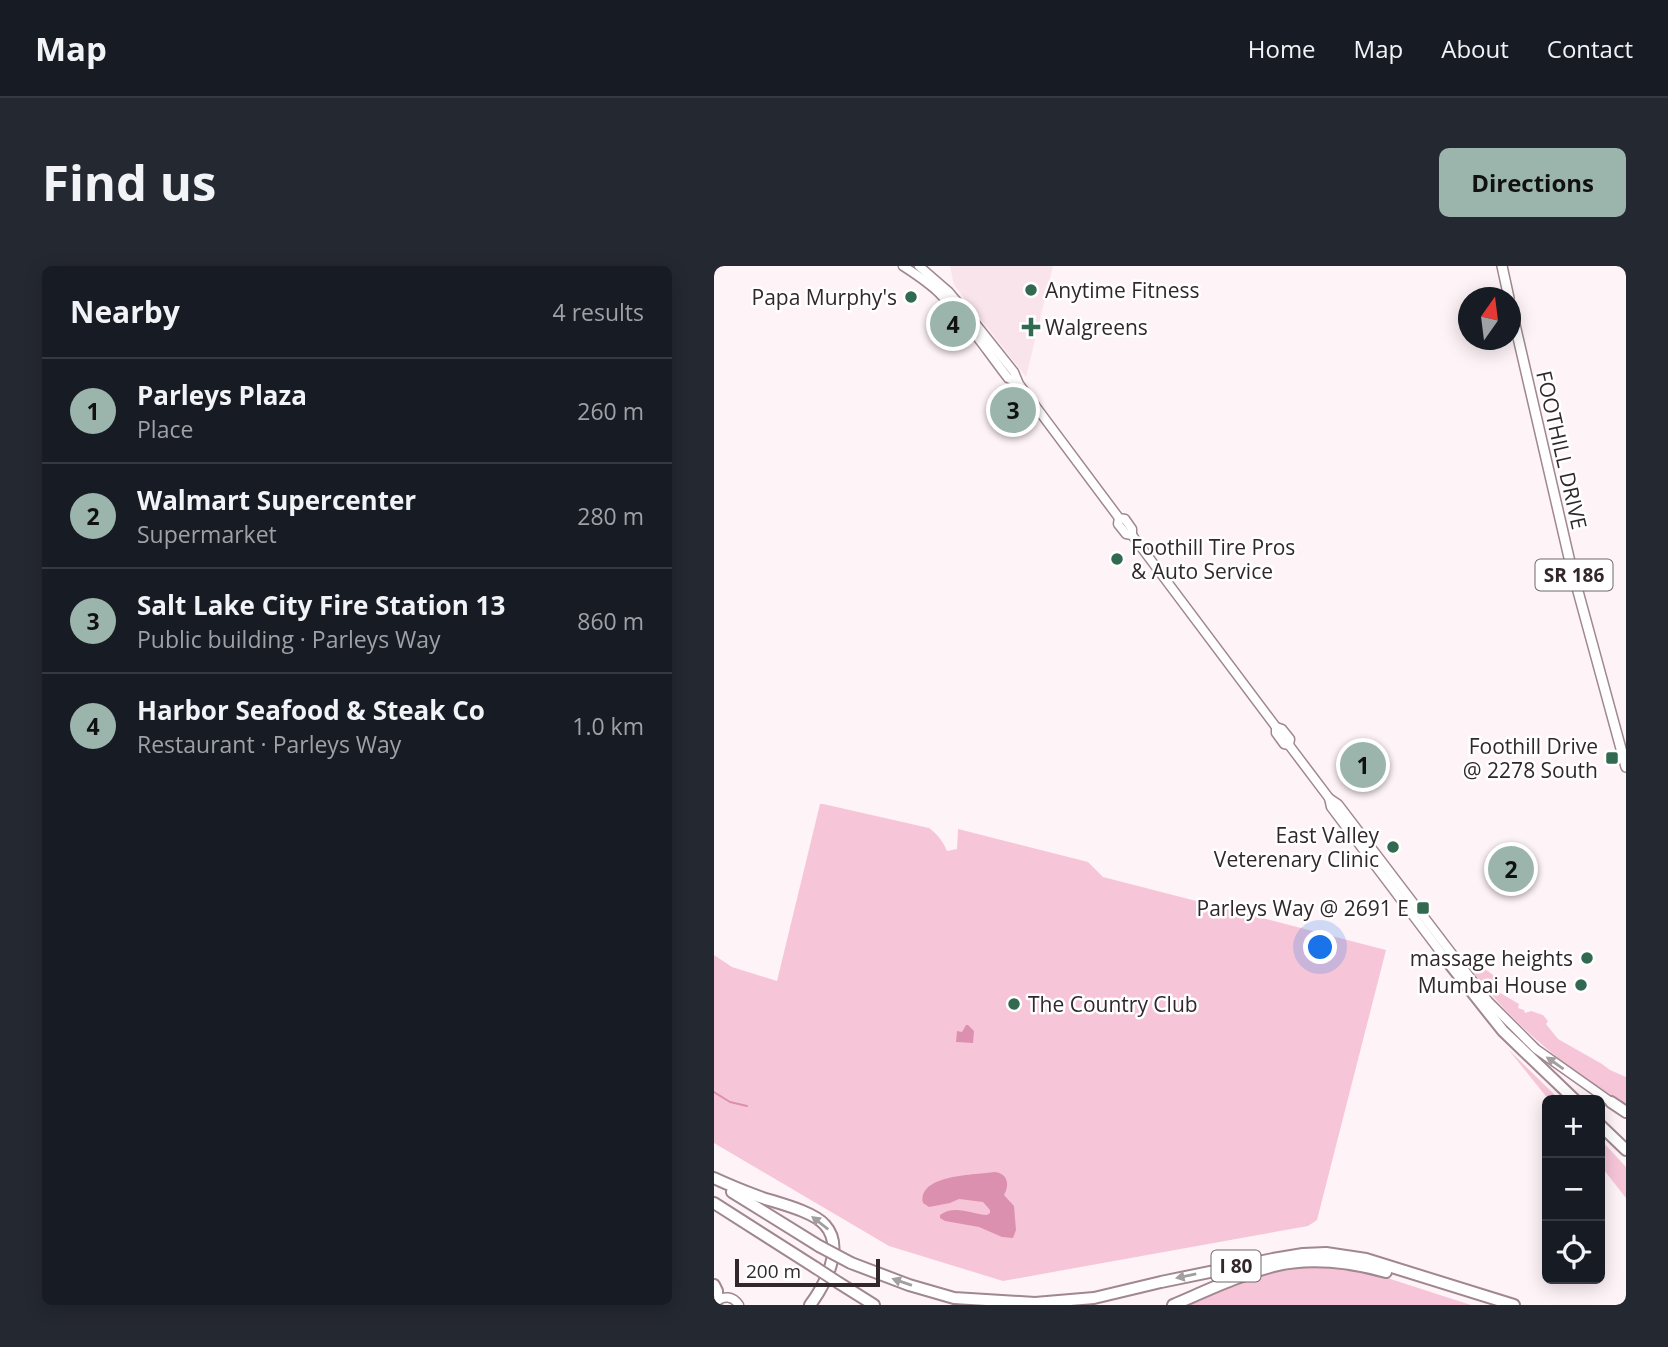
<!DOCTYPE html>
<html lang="en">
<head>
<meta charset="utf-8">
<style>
  :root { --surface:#171b24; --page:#242831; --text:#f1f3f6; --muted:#9ea1a6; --line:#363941; --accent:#9bb5ac }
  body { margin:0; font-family:"Open Sans",sans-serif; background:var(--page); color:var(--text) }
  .controls { position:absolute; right:21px; bottom:21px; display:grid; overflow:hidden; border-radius:10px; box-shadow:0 4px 18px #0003 }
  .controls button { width:63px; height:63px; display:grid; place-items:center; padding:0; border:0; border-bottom:2px solid var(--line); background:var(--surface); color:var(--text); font:35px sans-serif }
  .compass { position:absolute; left:744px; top:21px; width:63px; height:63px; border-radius:50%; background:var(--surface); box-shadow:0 4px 18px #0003; rotate:14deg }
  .scale { position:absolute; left:21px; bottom:18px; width:145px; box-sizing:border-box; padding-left:7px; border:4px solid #32282c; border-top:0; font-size:19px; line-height:24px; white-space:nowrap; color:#32282c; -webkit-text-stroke:5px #fff; paint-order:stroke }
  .you { position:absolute; left:607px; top:682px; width:24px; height:24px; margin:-18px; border:5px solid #fff; border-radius:50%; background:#1a73e8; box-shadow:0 0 0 10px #1a73e833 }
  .badge { display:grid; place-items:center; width:46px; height:46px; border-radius:50%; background:var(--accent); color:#111; font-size:23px; font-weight:700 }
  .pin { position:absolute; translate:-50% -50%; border:4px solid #fff; box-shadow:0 2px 7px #0006 }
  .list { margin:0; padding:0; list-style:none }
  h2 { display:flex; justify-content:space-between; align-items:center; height:91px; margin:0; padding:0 28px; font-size:30px }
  h2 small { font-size:23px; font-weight:400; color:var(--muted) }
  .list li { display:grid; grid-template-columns:46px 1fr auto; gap:21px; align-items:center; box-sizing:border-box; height:105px; padding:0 28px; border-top:2px solid var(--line) }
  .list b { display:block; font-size:26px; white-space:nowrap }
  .list p { margin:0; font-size:23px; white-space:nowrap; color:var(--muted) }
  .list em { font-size:23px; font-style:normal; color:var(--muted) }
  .icon { flex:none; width:38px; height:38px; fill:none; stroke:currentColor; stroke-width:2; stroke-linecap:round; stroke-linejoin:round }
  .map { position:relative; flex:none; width:912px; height:1039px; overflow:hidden; border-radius:10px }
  header { display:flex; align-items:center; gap:42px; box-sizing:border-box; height:98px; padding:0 35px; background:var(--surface); border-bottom:2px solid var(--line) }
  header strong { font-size:33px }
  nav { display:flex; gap:38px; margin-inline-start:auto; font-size:24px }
  .intro { display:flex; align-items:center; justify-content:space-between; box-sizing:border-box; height:168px; padding:0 42px }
  h1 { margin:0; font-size:49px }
  .button { padding:18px 32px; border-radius:10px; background:var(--accent); color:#111; font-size:24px; font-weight:700 }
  main { display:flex; gap:42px; padding:0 42px }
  aside { flex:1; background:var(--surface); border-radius:10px; box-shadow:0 4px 18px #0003 }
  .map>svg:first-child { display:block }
  .built { fill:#fae4ec }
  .green { fill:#f6c6d8 }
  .water { fill:#dc90af }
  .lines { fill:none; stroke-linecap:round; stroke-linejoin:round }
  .stream { stroke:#dc90af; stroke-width:2 }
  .secondary-casing { stroke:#a08790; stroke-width:11 }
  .primary-casing { stroke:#a08790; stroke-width:12 }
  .highway-casing { stroke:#a08790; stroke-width:14 }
  .secondary { stroke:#fff; stroke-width:8 }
  .primary { stroke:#fff; stroke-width:9 }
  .highway { stroke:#fff; stroke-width:10 }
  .highway-bridge-casing { stroke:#a08790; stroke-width:14; stroke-linecap:butt }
  .highway-bridge { stroke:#fff; stroke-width:10 }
  .oneway { fill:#a39ea0 }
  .poi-dot { fill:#316951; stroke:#fff; stroke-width:2.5 }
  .labels { text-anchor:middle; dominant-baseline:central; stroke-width:5; stroke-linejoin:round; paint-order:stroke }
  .shield { fill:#fff; stroke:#70686b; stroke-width:2 }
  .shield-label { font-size:19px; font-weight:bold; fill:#32282c }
  .poi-label { font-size:21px; fill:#32282c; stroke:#fff; text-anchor:end }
  .street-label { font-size:21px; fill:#32282c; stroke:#fff }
</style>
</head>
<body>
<header>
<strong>Map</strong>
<nav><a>Home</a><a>Map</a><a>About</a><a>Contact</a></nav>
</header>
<div class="intro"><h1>Find us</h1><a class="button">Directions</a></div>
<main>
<aside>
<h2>Nearby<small>4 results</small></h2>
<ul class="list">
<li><span class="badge">1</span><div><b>Parleys Plaza</b><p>Place</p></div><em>260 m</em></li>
<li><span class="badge">2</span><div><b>Walmart Supercenter</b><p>Supermarket</p></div><em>280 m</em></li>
<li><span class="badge">3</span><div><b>Salt Lake City Fire Station 13</b><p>Public building · Parleys Way</p></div><em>860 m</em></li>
<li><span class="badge">4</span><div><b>Harbor Seafood &amp; Steak Co</b><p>Restaurant · Parleys Way</p></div><em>1.0 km</em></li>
</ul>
</aside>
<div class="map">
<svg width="912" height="1039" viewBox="0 0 912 1039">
  <rect width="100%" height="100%" fill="#fef3f7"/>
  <polygon class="built" points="236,0 339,0 312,111 240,19"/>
  <g class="green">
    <path d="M 106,538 L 109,538 L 215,562 C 223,568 229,575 233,585 L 243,583 L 244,563 L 374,596 L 389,611 L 672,684 L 603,954 L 594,960 L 289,1015 L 175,980 L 0,877 L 0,689 L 18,701 L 63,715 Z"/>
    <path d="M 752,693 L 756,693 C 764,700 778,706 783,713 L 780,719 L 783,721 L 783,725 L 805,738 L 804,742 L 810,744 L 811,747 L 817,745 L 829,749 L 834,755 L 832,758 L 844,773 L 888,798 L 896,804 L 912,811 L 912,838 C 848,801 796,756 752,697 Z"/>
    <polygon points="794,783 846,834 835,834"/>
    <polygon points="886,873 912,901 912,932 886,899"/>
    <polygon points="577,1001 630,1001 664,1009 757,1039 474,1039 535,1011"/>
  </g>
  <g class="water">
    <polygon points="252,759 254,759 260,765 259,777 242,776 243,765 248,766"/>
    <path d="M 280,906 C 294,907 296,919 290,929 L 300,940 L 302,964 L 299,972 L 288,971 L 265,961 L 231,955 L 226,952 L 226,949 C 240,938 258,948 273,949 L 276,947 L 276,944 L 269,936 L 245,933 L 236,937 L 215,941 L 209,937 C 203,908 263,909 280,906 Z"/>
  </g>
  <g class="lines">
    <polyline class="stream" points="0,826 16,836 33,840"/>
    <defs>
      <g id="secondary">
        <path d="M 189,0 C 203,9 217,18 228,30 C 253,54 273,85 294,112 L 302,116"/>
        <polyline points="205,0 235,26 261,57 300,106 305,118 405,252 411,253 418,263 418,269 562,461 562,467 570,478 575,479"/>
        <polyline points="405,252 404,258 412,268 418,269"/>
        <polyline points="562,461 568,463 576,473 575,479 615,532 617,541 731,692"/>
        <polyline points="615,532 624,538 774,735 822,783 897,836"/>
        <path d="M 1,1036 C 10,1029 19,1030 25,1039"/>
      </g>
      <g id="primary">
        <polyline points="788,0 795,32"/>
        <polyline points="796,37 856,296 912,501"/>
      </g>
      <g id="highway">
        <polyline points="731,692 789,765 861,834"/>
        <polyline points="897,836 912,846"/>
        <polyline points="886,859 912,884"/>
        <path d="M 0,912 C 15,919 30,925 46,931 C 63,937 99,945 111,959 C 131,981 111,1019 96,1039"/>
        <polyline points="18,926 105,980"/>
        <polyline points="0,937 102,1002"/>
        <polyline points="137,997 195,1019 240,1032 321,1037 380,1032 447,1016 559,993 589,988 612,987 652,993 800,1039"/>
        <polyline points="125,1017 160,1039"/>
        <polyline points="0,1019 3,1025 3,1034"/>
        <path d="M 459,1039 C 492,1025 525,1009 560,1000 C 595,991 638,996 672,1006"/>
      </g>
    </defs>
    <use href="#secondary" class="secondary-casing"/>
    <use href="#primary" class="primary-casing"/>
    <use href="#highway" class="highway-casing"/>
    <use href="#secondary" class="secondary"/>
    <use href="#primary" class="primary"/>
    <use href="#highway" class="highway"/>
    <defs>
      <g id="highway-bridge">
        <polyline points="105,980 137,997"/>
        <polyline points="102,1002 125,1017"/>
      </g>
    </defs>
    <use href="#highway-bridge" class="highway-bridge-casing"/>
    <use href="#highway-bridge" class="highway-bridge"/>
  </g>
  <defs><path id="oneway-solid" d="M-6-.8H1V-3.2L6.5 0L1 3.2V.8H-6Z" transform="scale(1.75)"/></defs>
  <g class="oneway">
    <use href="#oneway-solid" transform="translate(841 797) rotate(-145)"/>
    <use href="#oneway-solid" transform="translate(106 957) rotate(-142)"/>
    <use href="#oneway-solid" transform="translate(472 1010) rotate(168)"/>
    <use href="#oneway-solid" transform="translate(188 1016) rotate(-161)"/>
  </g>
  <g class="poi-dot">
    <circle cx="317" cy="24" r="7"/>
    <circle cx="197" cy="31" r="7"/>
    <path d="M313.5 50.5h7v7h7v7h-7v7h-7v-7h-7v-7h7z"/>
    <circle cx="403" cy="293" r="7"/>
    <rect x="891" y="485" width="14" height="14" rx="3.5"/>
    <circle cx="679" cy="581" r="7"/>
    <rect x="702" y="635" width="14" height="14" rx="3.5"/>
    <circle cx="873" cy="692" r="7"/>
    <circle cx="867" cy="719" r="7"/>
    <circle cx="300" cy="738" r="7"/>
  </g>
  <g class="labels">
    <g class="shield">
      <rect x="821.5" y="293.5" width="77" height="31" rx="5"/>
      <rect x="497.5" y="984.5" width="49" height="31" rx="5"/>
    </g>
    <g class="shield-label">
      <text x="860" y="309">SR 186</text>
      <text x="522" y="1000">I 80</text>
    </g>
    <g class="poi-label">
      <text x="331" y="24" text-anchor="start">Anytime Fitness</text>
      <text x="183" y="31">Papa Murphy's</text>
      <text x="331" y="61" text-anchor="start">Walgreens</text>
      <text x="417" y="281" text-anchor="start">Foothill Tire Pros<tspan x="417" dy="24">&amp; Auto Service</tspan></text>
      <text x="884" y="480">Foothill Drive<tspan x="884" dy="24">@ 2278 South</tspan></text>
      <text x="665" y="569">East Valley<tspan x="665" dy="24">Veterenary Clinic</tspan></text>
      <text x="695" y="642">Parleys Way @ 2691 E</text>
      <text x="859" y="692">massage heights</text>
      <text x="853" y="719">Mumbai House</text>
      <text x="314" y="738" text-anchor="start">The Country Club</text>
    </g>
    <g class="street-label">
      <text transform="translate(848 184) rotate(77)">FOOTHILL DRIVE</text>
    </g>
  </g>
</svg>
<div class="controls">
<button>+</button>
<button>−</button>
<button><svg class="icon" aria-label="locate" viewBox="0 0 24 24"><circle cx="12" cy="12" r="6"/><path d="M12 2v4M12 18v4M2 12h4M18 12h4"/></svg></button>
</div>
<svg class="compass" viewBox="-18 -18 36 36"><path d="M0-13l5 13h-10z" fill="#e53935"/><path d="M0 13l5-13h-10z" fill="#9ea1a6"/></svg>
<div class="scale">200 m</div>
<div class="you"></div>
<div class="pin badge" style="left:649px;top:499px">1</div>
<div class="pin badge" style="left:797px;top:603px">2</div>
<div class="pin badge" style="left:299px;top:144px">3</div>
<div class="pin badge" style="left:239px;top:58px">4</div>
</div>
</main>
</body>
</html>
